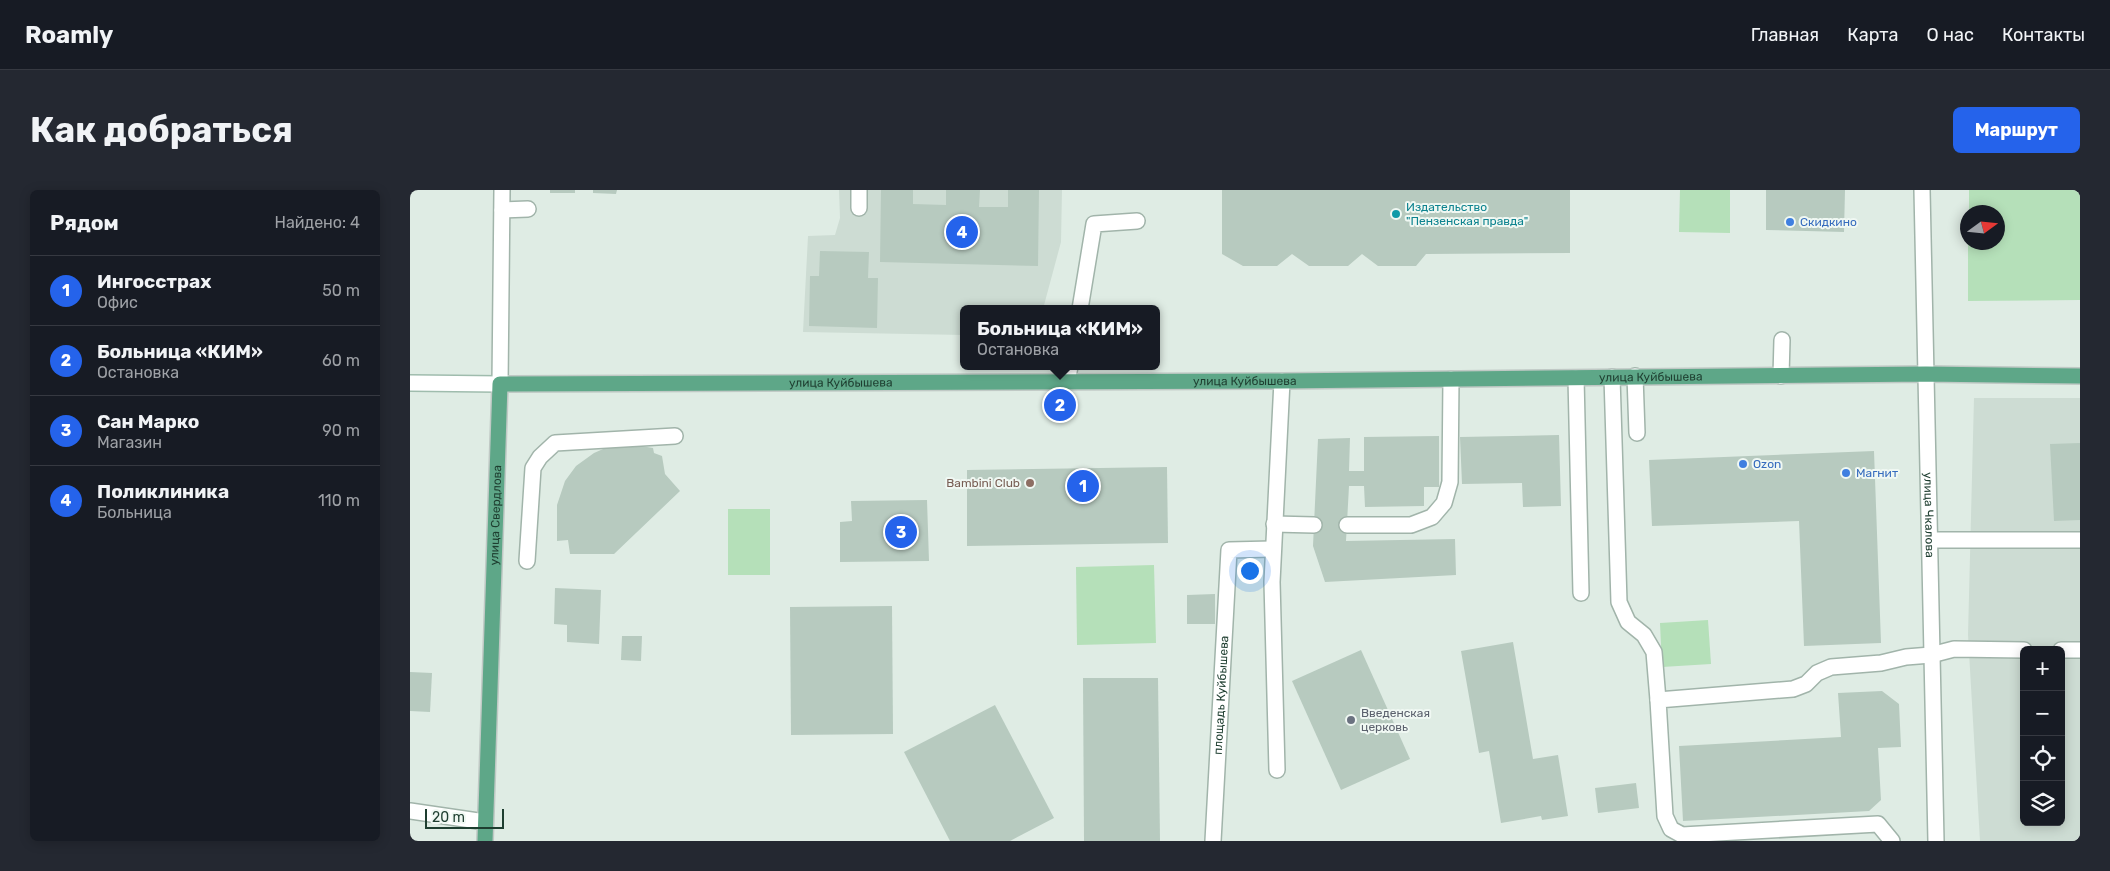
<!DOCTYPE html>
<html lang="ru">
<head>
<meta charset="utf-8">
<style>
  :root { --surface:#171b24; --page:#242831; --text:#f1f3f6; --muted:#9ea1a6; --line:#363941; --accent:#2563eb }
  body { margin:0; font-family:Rubik,sans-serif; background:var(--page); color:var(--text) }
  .controls { position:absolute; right:15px; bottom:15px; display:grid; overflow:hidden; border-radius:8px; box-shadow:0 2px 12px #0003 }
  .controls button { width:45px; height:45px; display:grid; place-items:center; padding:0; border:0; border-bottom:1px solid var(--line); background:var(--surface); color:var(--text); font:25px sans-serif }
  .compass { position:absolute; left:1550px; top:15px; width:45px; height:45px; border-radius:50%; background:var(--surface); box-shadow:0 2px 12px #0003; rotate:75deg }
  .scale { position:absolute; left:15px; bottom:12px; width:79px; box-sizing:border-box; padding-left:5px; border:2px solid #1e3e30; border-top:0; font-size:14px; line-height:18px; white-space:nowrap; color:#1e3e30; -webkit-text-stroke:4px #f0f8f3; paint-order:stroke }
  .you { position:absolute; left:839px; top:380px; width:18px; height:18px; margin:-12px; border:4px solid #fff; border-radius:50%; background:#1a73e8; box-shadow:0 0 0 8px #1a73e833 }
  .badge { display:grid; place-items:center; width:32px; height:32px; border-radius:50%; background:var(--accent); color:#fff; font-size:16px; font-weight:700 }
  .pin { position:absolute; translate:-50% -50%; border:2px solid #fff; box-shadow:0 1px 5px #0006 }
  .popup { position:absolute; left:550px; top:115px; width:200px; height:65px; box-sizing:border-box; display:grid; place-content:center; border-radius:8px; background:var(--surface); filter:drop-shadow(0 1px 4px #0005); font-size:16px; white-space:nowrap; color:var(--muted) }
  .popup b { font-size:19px; color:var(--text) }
  .popup::after { content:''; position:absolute; left:50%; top:100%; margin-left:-10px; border:10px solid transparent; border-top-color:var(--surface) }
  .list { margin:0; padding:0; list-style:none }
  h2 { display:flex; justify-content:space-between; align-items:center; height:65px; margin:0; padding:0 20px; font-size:21px }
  h2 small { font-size:16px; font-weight:400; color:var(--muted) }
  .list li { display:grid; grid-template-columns:32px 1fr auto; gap:15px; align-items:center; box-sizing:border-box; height:70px; padding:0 20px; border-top:1px solid var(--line) }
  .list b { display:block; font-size:19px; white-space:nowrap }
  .list p { margin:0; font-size:16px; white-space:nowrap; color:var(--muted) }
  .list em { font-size:16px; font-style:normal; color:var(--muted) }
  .icon { flex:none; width:28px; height:28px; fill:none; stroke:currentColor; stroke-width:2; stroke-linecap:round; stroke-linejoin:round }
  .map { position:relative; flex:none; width:1670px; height:651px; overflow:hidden; border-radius:8px }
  header { display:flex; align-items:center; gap:30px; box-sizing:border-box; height:70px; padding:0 25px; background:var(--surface); border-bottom:1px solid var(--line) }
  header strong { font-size:24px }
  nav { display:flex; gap:28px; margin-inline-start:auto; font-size:18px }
  .intro { display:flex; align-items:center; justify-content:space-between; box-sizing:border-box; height:120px; padding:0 30px }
  h1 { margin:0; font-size:35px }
  .button { padding:12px 22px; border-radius:8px; background:var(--accent); color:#fff; font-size:18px; font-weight:700 }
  main { display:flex; gap:30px; padding:0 30px }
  aside { flex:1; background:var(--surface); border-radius:8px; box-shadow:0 2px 12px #0003 }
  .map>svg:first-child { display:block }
  .built { fill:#cddcd3; fill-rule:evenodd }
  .green { fill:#b5e0b9 }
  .building { fill:#b7cabf }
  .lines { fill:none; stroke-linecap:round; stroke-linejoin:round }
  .service-casing { stroke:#a1b4aa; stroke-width:18 }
  .minor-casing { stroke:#a1b4aa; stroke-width:18 }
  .secondary-casing { stroke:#9fbcad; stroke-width:18 }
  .primary-casing { stroke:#c0c9c5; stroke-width:18 }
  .service { stroke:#fff; stroke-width:15 }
  .minor { stroke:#fff; stroke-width:15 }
  .secondary { stroke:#fff; stroke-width:15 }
  .primary { stroke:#5ea788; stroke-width:15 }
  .culture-dot { fill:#0f9aa8; stroke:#f0f8f3; stroke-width:2 }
  .shop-dot { fill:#3f7fe0; stroke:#f0f8f3; stroke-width:2 }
  .education-dot { fill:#8d6e63; stroke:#f0f8f3; stroke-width:2 }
  .worship-dot { fill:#6b7280; stroke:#f0f8f3; stroke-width:2 }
  .labels { text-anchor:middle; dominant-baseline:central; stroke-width:4; stroke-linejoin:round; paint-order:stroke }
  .culture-label { font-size:12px; fill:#0d838f; stroke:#f0f8f3; text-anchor:start }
  .shop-label { font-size:12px; fill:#366cbe; stroke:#f0f8f3; text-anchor:start }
  .street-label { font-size:12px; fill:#1e3e30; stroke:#f0f8f3 }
  .education-label { font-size:12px; fill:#785e54; stroke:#f0f8f3; text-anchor:end }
  .worship-label { font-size:12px; fill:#5b616d; stroke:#f0f8f3; text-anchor:start }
</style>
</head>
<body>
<header>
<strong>Roamly</strong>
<nav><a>Главная</a><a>Карта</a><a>О нас</a><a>Контакты</a></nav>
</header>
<div class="intro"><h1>Как добраться</h1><a class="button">Маршрут</a></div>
<main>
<aside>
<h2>Рядом<small>Найдено: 4</small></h2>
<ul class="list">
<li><span class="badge">1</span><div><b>Ингосстрах</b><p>Офис</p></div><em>50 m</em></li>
<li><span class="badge">2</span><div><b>Больница «КИМ»</b><p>Остановка</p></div><em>60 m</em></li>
<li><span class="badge">3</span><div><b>Сан Марко</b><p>Магазин</p></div><em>90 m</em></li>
<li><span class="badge">4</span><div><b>Поликлиника</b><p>Больница</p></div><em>110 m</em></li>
</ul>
</aside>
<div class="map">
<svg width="1670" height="651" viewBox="0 0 1670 651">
  <rect width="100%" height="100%" fill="#dfece4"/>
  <g class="built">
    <polygon points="429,0 652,0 651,52 633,119 554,119 554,145 393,142 398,46 425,45 430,28"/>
    <path d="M 1564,208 L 1670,208 L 1670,651 L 1570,651 L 1558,445 ZM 1614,460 L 1651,460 L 1651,632 L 1614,632 Z"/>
  </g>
  <g class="green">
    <polygon points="1270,0 1320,0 1320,43 1269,42"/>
    <polygon points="1559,0 1670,0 1670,110 1558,111 1558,53 1588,52 1588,22 1559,22"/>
    <rect x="318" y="319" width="42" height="66"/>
    <polygon points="744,375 746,453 667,455 666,377"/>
    <polygon points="1298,430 1301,474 1252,477 1250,433"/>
  </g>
  <g class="building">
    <rect x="140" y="0" width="25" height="3"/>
    <polygon points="183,0 207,0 206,4 183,3"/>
    <polygon points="471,0 503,0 503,14 536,15 536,0 570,0 569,17 598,17 598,0 629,0 628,76 470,72"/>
    <polygon points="812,0 1160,0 1160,63 1016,64 1006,76 968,76 952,64 938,76 899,76 882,64 867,76 833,76 812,64"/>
    <polygon points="1356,0 1435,0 1434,42 1356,40"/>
    <polygon points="410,61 459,62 458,88 468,88 467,138 399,136 400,86 409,86"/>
    <polygon points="1149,245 1151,316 1113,317 1112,293 1052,294 1050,247"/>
    <polygon points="1029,246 1029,297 1014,297 1014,316 955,317 954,296 939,296 936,351 1045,349 1046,385 915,392 903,356 908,249 940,248 939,281 954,281 954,247"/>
    <polygon points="1670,253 1670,330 1644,331 1640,254"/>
    <polygon points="225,255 243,258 244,263 252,266 255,284 270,301 204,364 160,364 158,350 147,351 147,315 155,291 166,276 184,263 200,256"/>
    <polygon points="1464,261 1471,453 1394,456 1389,331 1242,336 1239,270"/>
    <polygon points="757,277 758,353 557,356 557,280"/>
    <polygon points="517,310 519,371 430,372 430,332 442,331 441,311"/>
    <polygon points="145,398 191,400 189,454 157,452 157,435 144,434"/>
    <polygon points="805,404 805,434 777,434 777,405"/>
    <polygon points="482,416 483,544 381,545 380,417"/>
    <polygon points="212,446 232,446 231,471 211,470"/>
    <polygon points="1103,452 1123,569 1148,565 1158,626 1132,630 1131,626 1091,633 1079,561 1069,563 1051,461"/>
    <polygon points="951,460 1000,569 931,600 882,491"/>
    <polygon points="0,482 22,483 20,522 0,521"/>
    <polygon points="673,488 748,488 750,651 674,651"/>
    <polygon points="1472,501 1489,514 1491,557 1468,558 1471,610 1459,621 1273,631 1269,556 1431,547 1428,503"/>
    <polygon points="585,515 644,628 600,651 540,651 494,562"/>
    <polygon points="1226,593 1229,618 1188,623 1185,598"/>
  </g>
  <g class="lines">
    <defs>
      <g id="service">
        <polyline points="449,18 449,0"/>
        <polyline points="92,20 118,19"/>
        <polyline points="670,119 684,34 727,31"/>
        <polyline points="1225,186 1227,243"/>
        <polyline points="1371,186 1372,150"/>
        <polyline points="1202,187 1209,412 1218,432 1234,445 1244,462 1248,510"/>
        <polyline points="1166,188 1171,403"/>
        <polyline points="657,192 660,176"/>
        <polyline points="864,334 904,335"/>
        <polyline points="937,335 1001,335 1022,327 1034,313 1040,292 1041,189"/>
        <polyline points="1520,350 1670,350"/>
        <polyline points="117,371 123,278 130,267 145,253 265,246"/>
        <polyline points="1651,460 1670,460"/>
        <polyline points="867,580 862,392 872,191"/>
        <polyline points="0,621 75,632"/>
        <path id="s1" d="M 803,651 L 819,360 L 863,359"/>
        <polyline points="1482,651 1468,634 1272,645 1261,639 1255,626 1248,510 1383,499 1396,494 1407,483 1421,477 1471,473 1496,467 1521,465 1544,459 1614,460"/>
      </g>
      <g id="minor">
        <path id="s2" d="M 1512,0 L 1526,651"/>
        <polyline points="90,194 92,0"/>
      </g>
      <polyline id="secondary" points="0,193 90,194"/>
      <g id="primary">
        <path id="s3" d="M 75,651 L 90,194 L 872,191 L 1516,184 L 1670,186"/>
      </g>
    </defs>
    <use href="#service" class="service-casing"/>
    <use href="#minor" class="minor-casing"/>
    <use href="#secondary" class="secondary-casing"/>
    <use href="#primary" class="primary-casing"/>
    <use href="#service" class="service"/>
    <use href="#minor" class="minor"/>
    <use href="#secondary" class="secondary"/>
    <use href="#primary" class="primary"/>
  </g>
  <circle class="culture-dot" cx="986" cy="24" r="5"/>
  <g class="shop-dot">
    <circle cx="1380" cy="32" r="5"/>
    <circle cx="1333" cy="274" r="5"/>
    <circle cx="1436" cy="283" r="5"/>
  </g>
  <circle class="education-dot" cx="620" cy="293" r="5"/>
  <circle class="worship-dot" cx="941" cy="530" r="5"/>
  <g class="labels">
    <g class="culture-label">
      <text x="996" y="17">Издательство<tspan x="996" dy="14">"Пензенская правда"</tspan></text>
    </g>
    <g class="shop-label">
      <text x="1390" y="32">Скидкино</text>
      <text x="1343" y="274">Ozon</text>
      <text x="1446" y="283">Магнит</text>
    </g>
    <g class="street-label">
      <text stroke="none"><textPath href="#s3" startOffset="1608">улица Куйбышева</textPath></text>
      <text stroke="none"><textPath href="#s3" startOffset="1202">улица Куйбышева</textPath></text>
      <text stroke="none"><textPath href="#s3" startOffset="798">улица Куйбышева</textPath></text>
      <text stroke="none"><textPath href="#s2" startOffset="325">улица Чкалова</textPath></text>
      <text stroke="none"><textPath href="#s3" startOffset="326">улица Свердлова</textPath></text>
      <text stroke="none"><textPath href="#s1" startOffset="146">площадь Куйбышева</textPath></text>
    </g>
    <g class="education-label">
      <text x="610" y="293">Bambini Club</text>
    </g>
    <g class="worship-label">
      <text x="951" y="523">Введенская<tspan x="951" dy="14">церковь</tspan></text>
    </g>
  </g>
</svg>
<div class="controls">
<button>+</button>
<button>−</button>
<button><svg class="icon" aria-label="locate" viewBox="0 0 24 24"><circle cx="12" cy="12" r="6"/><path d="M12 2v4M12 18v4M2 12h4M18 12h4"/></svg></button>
<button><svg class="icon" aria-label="layers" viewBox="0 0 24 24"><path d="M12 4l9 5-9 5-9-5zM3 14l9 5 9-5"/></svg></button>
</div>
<svg class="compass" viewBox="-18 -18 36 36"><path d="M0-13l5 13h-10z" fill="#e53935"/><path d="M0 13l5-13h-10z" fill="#9ea1a6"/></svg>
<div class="scale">20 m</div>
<div class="you"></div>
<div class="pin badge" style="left:673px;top:296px">1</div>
<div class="pin badge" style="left:650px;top:215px">2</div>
<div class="popup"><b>Больница «КИМ»</b>Остановка</div>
<div class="pin badge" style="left:491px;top:342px">3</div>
<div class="pin badge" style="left:552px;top:42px">4</div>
</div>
</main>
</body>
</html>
